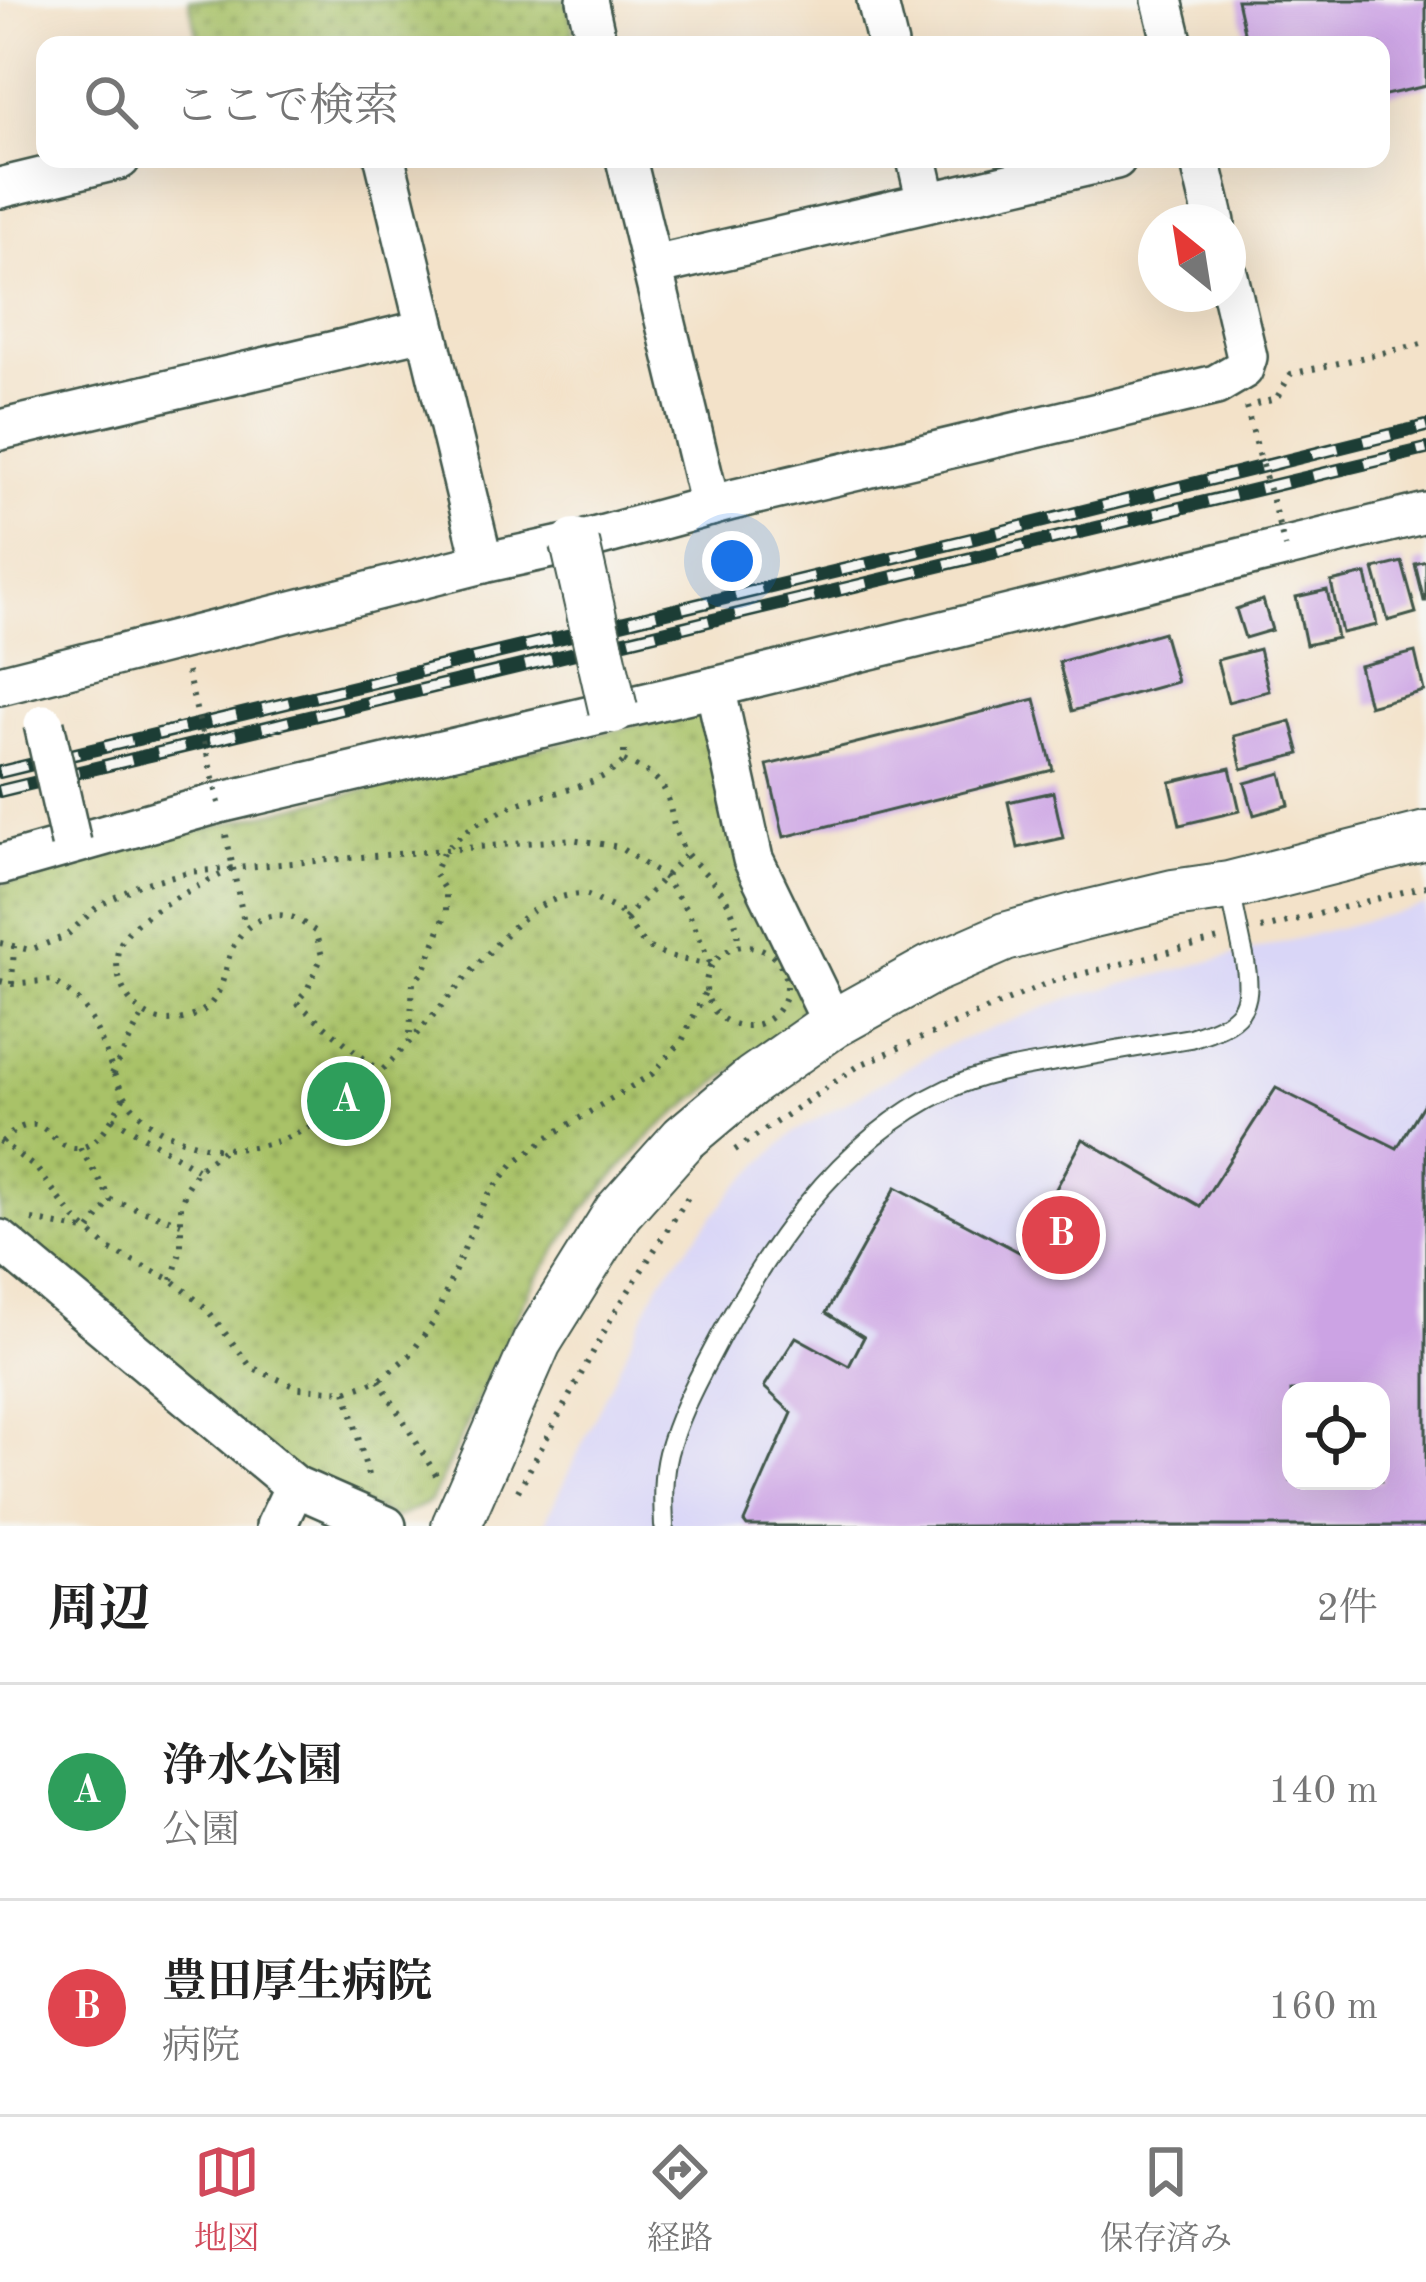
<!DOCTYPE html>
<html lang="ja">
<head>
<meta charset="utf-8">
<style>
  :root { --surface:#fff; --page:#f6f6f6; --text:#222; --muted:#767676; --line:#e0e0e0; --accent:#d1495b }
  body { margin:0; font-family:"Old Standard TT","Noto Serif JP",serif; background:var(--page); color:var(--text) }
  .controls { position:absolute; right:36px; bottom:36px; display:grid; overflow:hidden; border-radius:24px; box-shadow:0 12px 48px #0002 }
  .controls button { width:108px; height:108px; display:grid; place-items:center; padding:0; border:0; border-bottom:3px solid var(--line); background:var(--surface); color:var(--text); font:60px sans-serif }
  .compass { position:absolute; left:1138px; top:204px; width:108px; height:108px; border-radius:50%; background:var(--surface); box-shadow:0 12px 48px #0002; rotate:330deg }
  .you { position:absolute; left:732px; top:561px; width:42px; height:42px; margin:-30px; border:9px solid #fff; border-radius:50%; background:#1a73e8; box-shadow:0 0 0 18px #1a73e833 }
  .badge { display:grid; place-items:center; width:78px; height:78px; border-radius:50%; background:var(--accent); color:#fff; font-size:39px; font-weight:700 }
  .pin { position:absolute; translate:-50% -50%; border:6px solid #fff; box-shadow:0 3px 12px #0006 }
  .list { margin:0; padding:0; list-style:none }
  h2 { display:flex; justify-content:space-between; align-items:center; height:156px; margin:0; padding:0 48px; font-size:51px }
  h2 small { font-size:39px; font-weight:400; color:var(--muted) }
  .list li { display:grid; grid-template-columns:78px 1fr auto; gap:36px; align-items:center; box-sizing:border-box; height:216px; padding:0 48px; border-top:3px solid var(--line) }
  .list b { display:block; font-size:45px; white-space:nowrap }
  .list p { margin:0; font-size:39px; white-space:nowrap; color:var(--muted) }
  .list em { font-size:39px; font-style:normal; color:var(--muted) }
  .icon { flex:none; width:66px; height:66px; fill:none; stroke:currentColor; stroke-width:2; stroke-linecap:round; stroke-linejoin:round }
  .map { position:relative; flex:none; width:1426px; height:1526px; overflow:hidden }
  .search { position:absolute; background:var(--surface); box-shadow:0 12px 48px #0002; left:36px; right:36px; top:36px; height:132px; display:flex; align-items:center; gap:30px; box-sizing:border-box; padding:0 42px; border-radius:24px; color:var(--muted); font-size:45px }
  .sheet { height:588px; background:var(--surface) }
  nav { display:flex; justify-content:space-around; align-items:center; box-sizing:border-box; height:168px; border-top:3px solid var(--line); background:var(--surface); font-size:33px; color:var(--muted) }
  nav a { display:grid; justify-items:center; gap:6px }
  nav .on { color:var(--accent) }
  .map>svg:first-child { display:block }
  .built { fill:#d9d6f7; fill-rule:evenodd }
  .park { fill:url(#park-dots); stroke:#64804e; stroke-width:3 }
  .building { fill:#cca3e4; fill-rule:evenodd }
  .lines { fill:none; stroke-linecap:round; stroke-linejoin:round }
  .service-casing { stroke:#3f564a; stroke-width:22 }
  .minor-casing { stroke:#3f564a; stroke-width:44 }
  .tertiary-casing { stroke:#3f564a; stroke-width:52 }
  .path { stroke:#3f564a; stroke-width:6; stroke-dasharray:3 9; stroke-linecap:butt }
  .service { stroke:#fff; stroke-width:18 }
  .minor { stroke:#fff; stroke-width:39 }
  .tertiary { stroke:#fff; stroke-width:48 }
  .rail-casing { stroke:#1f3d34; stroke-width:14 }
  .rail { stroke:#f6f6f2; stroke-width:9; stroke-dasharray:27; stroke-linecap:butt }
  .minor-bridge-casing { stroke:#3f564a; stroke-width:44; stroke-linecap:butt }
  .tertiary-bridge-casing { stroke:#3f564a; stroke-width:52; stroke-linecap:butt }
  .path-bridge { stroke:#3f564a; stroke-width:6; stroke-dasharray:3 9; stroke-linecap:butt }
  .minor-bridge { stroke:#fff; stroke-width:39 }
  .tertiary-bridge { stroke:#fff; stroke-width:48 }
</style>
</head>
<body>
<div class="map">
<svg width="1426" height="1526" viewBox="0 0 1426 1526">
  <defs>
    <pattern id="park-dots" width="8" height="8" patternUnits="userSpaceOnUse" patternTransform="scale(3)"><rect width="8" height="8" fill="#a9c268"/><path d="M2 2h.1M6 6h.1" fill="none" stroke="#899f56" stroke-width="1.8" stroke-linecap="round"/></pattern>
  </defs>
  <rect width="100%" height="100%" fill="#f6f6f2"/>
  <filter id="ink" filterUnits="userSpaceOnUse"><feTurbulence type="fractalNoise" baseFrequency=".00833" numOctaves="2"/><feDisplacementMap in="SourceGraphic" scale="24" xChannelSelector="R" yChannelSelector="G"/><feConvolveMatrix kernelMatrix="1 2 1 2 8 2 1 2 1" color-interpolation-filters="sRGB"/></filter>
  <filter id="wash" filterUnits="userSpaceOnUse"><feTurbulence type="fractalNoise" baseFrequency=".004" numOctaves="4" result="noise"/><feDisplacementMap in="SourceGraphic" scale="48" xChannelSelector="R" yChannelSelector="G"/><feGaussianBlur stdDeviation="2.7" result="paint"/><feColorMatrix in="noise" values="0 0 0 0 0 0 0 0 0 0 0 0 0 0 0 0 0 1.4 0 .05"/><feComposite in="paint" operator="in"/></filter>
  <g filter="url(#wash)">
    <rect width="100%" height="100%" fill="#f3e2c9"/>
    <path class="built" d="M 1426,905 L 1426,1526 L 543,1526 L 660,1281 L 734,1190 L 793,1133 L 943,1047 L 1070,998 ZM 1291,1391 L 1381,1391 L 1381,1481 L 1291,1481 Z"/>
    <g class="park">
      <polygon points="189,0 566,0 574,31 561,45 200,45"/>
      <polygon points="708,708 804,997 799,1019 655,1130 582,1212 530,1289 431,1501 395,1518 290,1473 0,1228 0,885 165,838"/>
    </g>
    <g id="blocks">
      <g class="building">
        <polygon points="1237,0 1426,0 1426,86 1381,96 1381,45 1247,45"/>
        <polygon points="1426,561 1426,601 1424,601 1415,564"/>
        <polygon points="1402,562 1416,613 1388,621 1374,569"/>
        <polygon points="1366,574 1377,625 1342,633 1331,582"/>
        <polygon points="1327,590 1337,638 1306,645 1296,597"/>
        <polygon points="1263,600 1272,630 1245,638 1236,609"/>
        <polygon points="1163,632 1177,682 1072,711 1059,662"/>
        <polygon points="1259,649 1269,691 1228,702 1217,660"/>
        <polygon points="1415,652 1424,691 1369,706 1359,666"/>
        <polygon points="1035,699 1053,770 784,837 767,765"/>
        <polygon points="1291,721 1300,754 1242,769 1234,736"/>
        <polygon points="1230,768 1240,811 1180,825 1170,782"/>
        <polygon points="1281,773 1289,805 1254,815 1245,783"/>
        <polygon points="1053,792 1063,838 1018,848 1008,802"/>
        <path d="M 1276,1088 L 1397,1148 L 1426,1100 L 1426,1526 L 747,1526 L 744,1522 L 792,1413 L 764,1387 L 796,1337 L 849,1366 L 864,1337 L 826,1313 L 896,1187 L 1021,1253 L 1083,1139 L 1200,1206 ZM 1291,1391 L 1381,1391 L 1381,1481 L 1291,1481 Z"/>
      </g>
    </g>
  </g>
  <g filter="url(#ink)">
    <use href="#blocks" fill-opacity="0" stroke="#3f564a" stroke-width="3"/>
    <g class="lines">
      <defs>
        <path id="service" d="M 664,1526 C 663,1501 662,1477 668,1453 C 677,1420 692,1390 708,1360 C 762,1255 837,1141 948,1089 C 984,1072 1024,1067 1063,1060 C 1105,1053 1148,1045 1190,1038 C 1241,1022 1255,1011 1244,956 C 1239,934 1235,912 1230,890"/>
        <g id="minor">
          <polyline points="587,0 597,45"/>
          <polyline points="877,0 888,45"/>
          <polyline points="1162,0 1173,45"/>
          <polyline points="385,159 483,563"/>
          <polyline points="626,159 710,506"/>
          <polyline points="917,159 927,202"/>
          <polyline points="1200,159 1215,222"/>
          <polyline points="0,188 120,159"/>
          <polyline points="654,266 1116,159"/>
          <polyline points="0,430 424,330"/>
          <polyline points="0,685 483,563 575,543 732,500 1216,385 1243,369 1247,357 1228,276"/>
          <polyline points="715,687 753,859 833,1024"/>
          <polyline points="0,865 219,803 715,687 1426,513"/>
          <polyline points="0,1240 295,1486 386,1526"/>
          <polyline points="276,1526 295,1486"/>
        </g>
        <polyline id="tertiary" points="456,1526 537,1342 618,1212 684,1138 753,1080 833,1024 932,969 1005,937 1081,916 1173,894 1229,886 1426,836"/>
      </defs>
      <use href="#service" class="service-casing"/>
      <use href="#minor" class="minor-casing"/>
      <use href="#tertiary" class="tertiary-casing"/>
      <g class="path">
        <polyline points="1256,404 1276,399 1291,374 1426,343"/>
        <path d="M 624,761 C 686,786 659,805 684,850 C 689,858 697,864 703,871 C 726,894 738,914 738,946"/>
        <path d="M 226,835 L 233,868 C 204,885 132,913 120,945 C 115,956 117,970 120,981 C 126,999 138,1013 156,1019 C 166,1022 173,1021 183,1019 C 217,1012 222,985 229,957 C 237,930 262,909 291,917 C 299,919 308,927 315,931 L 322,956 L 307,990 L 296,1002 L 380,1072"/>
        <polyline points="233,868 245,927"/>
        <polyline points="625,919 686,854"/>
        <polyline points="1261,929 1426,886"/>
        <polyline points="0,943 30,950 66,936 98,906 139,885 188,872 572,839 619,847 665,878 689,914 711,965"/>
        <circle cx="746" cy="986" r="40"/>
        <path d="M 0,981 L 12,984 L 52,980 C 61,987 73,994 80,1003 C 116,1048 106,1106 170,1135 C 303,1194 401,1048 479,963 C 507,933 535,896 581,894 C 588,894 590,896 597,900 C 605,904 615,907 621,913 C 631,924 637,940 650,948 C 668,958 691,961 711,965"/>
        <polyline points="12,984 14,946"/>
        <path d="M 410,1034 L 413,983 L 425,969 L 446,913 L 446,892 L 434,873 C 438,865 441,854 447,848 C 468,826 501,809 529,800 C 563,790 599,786 624,761 L 624,744"/>
        <polyline points="112,1074 143,1014"/>
        <polyline points="113,1118 197,1169"/>
        <polyline points="0,1141 37,1169 75,1219 110,1250 172,1280 206,1308 251,1367 298,1388 346,1391 379,1380 410,1355 433,1323 485,1199 514,1163 547,1138 652,1074 682,1041 705,992"/>
        <path d="M 2,1142 C 9,1136 16,1128 25,1126 C 41,1121 46,1131 57,1140 C 90,1167 112,1120 124,1096"/>
        <polyline points="80,1148 111,1200 181,1223"/>
        <polyline points="735,1150 860,1065 1050,982 1219,939"/>
        <polyline points="32,1220 89,1231 111,1200"/>
        <polyline points="172,1280 181,1249 181,1206 186,1188 198,1169 225,1149"/>
        <polyline points="379,1380 436,1475"/>
        <polyline points="346,1391 369,1479"/>
        <polyline points="518,1491 612,1317 688,1197"/>
      </g>
      <use href="#service" class="service"/>
      <use href="#minor" class="minor"/>
      <use href="#tertiary" class="tertiary"/>
      <defs>
        <g id="rail">
          <polyline points="0,772 971,539 1426,426"/>
          <polyline points="0,791 1426,449"/>
        </g>
      </defs>
      <use href="#rail" class="rail-casing"/>
      <use href="#rail" class="rail"/>
      <defs>
        <polyline id="minor-bridge" points="44,724 71,843"/>
        <polyline id="tertiary-bridge" points="575,543 613,709"/>
      </defs>
      <use href="#minor-bridge" class="minor-bridge-casing"/>
      <use href="#tertiary-bridge" class="tertiary-bridge-casing"/>
      <g class="path-bridge">
        <polyline points="1246,407 1285,547"/>
        <polyline points="187,672 219,803"/>
      </g>
      <use href="#minor-bridge" class="minor-bridge"/>
      <use href="#tertiary-bridge" class="tertiary-bridge"/>
    </g>
  </g>
</svg>
<div class="controls">
<button><svg class="icon" aria-label="locate" viewBox="0 0 24 24"><circle cx="12" cy="12" r="6"/><path d="M12 2v4M12 18v4M2 12h4M18 12h4"/></svg></button>
</div>
<svg class="compass" viewBox="-18 -18 36 36"><path d="M0-13l5 13h-10z" fill="#e53935"/><path d="M0 13l5-13h-10z" fill="#767676"/></svg>
<div class="you"></div>
<div class="pin badge" style="left:346px;top:1101px;background:#2e9e5b">A</div>
<div class="pin badge" style="left:1061px;top:1235px;background:#e0444e">B</div>
<div class="search"><svg class="icon" aria-label="search" viewBox="0 0 24 24"><circle cx="10" cy="10" r="6"/><path d="M15 15l6 6"/></svg>ここで検索</div>
</div>
<section class="sheet">
<h2>周辺<small>2件</small></h2>
<ul class="list">
<li><span class="badge" style="background:#2e9e5b">A</span><div><b>浄水公園</b><p>公園</p></div><em>140 m</em></li>
<li><span class="badge" style="background:#e0444e">B</span><div><b>豊田厚生病院</b><p>病院</p></div><em>160 m</em></li>
</ul>
</section>
<nav>
<a class="on"><svg class="icon" aria-label="map" viewBox="0 0 24 24"><path d="M3 6l6-2 6 2 6-2v14l-6 2-6-2-6 2zM9 4v14M15 6v14"/></svg>地図</a>
<a><svg class="icon" aria-label="directions" viewBox="0 0 24 24"><path d="M12 3l9 9-9 9-9-9zM9 14v-3h6M13 9l2 2-2 2"/></svg>経路</a>
<a><svg class="icon" aria-label="saved" viewBox="0 0 24 24"><path d="M7 4h10v16l-5-4-5 4z"/></svg>保存済み</a>
</nav>
</body>
</html>
